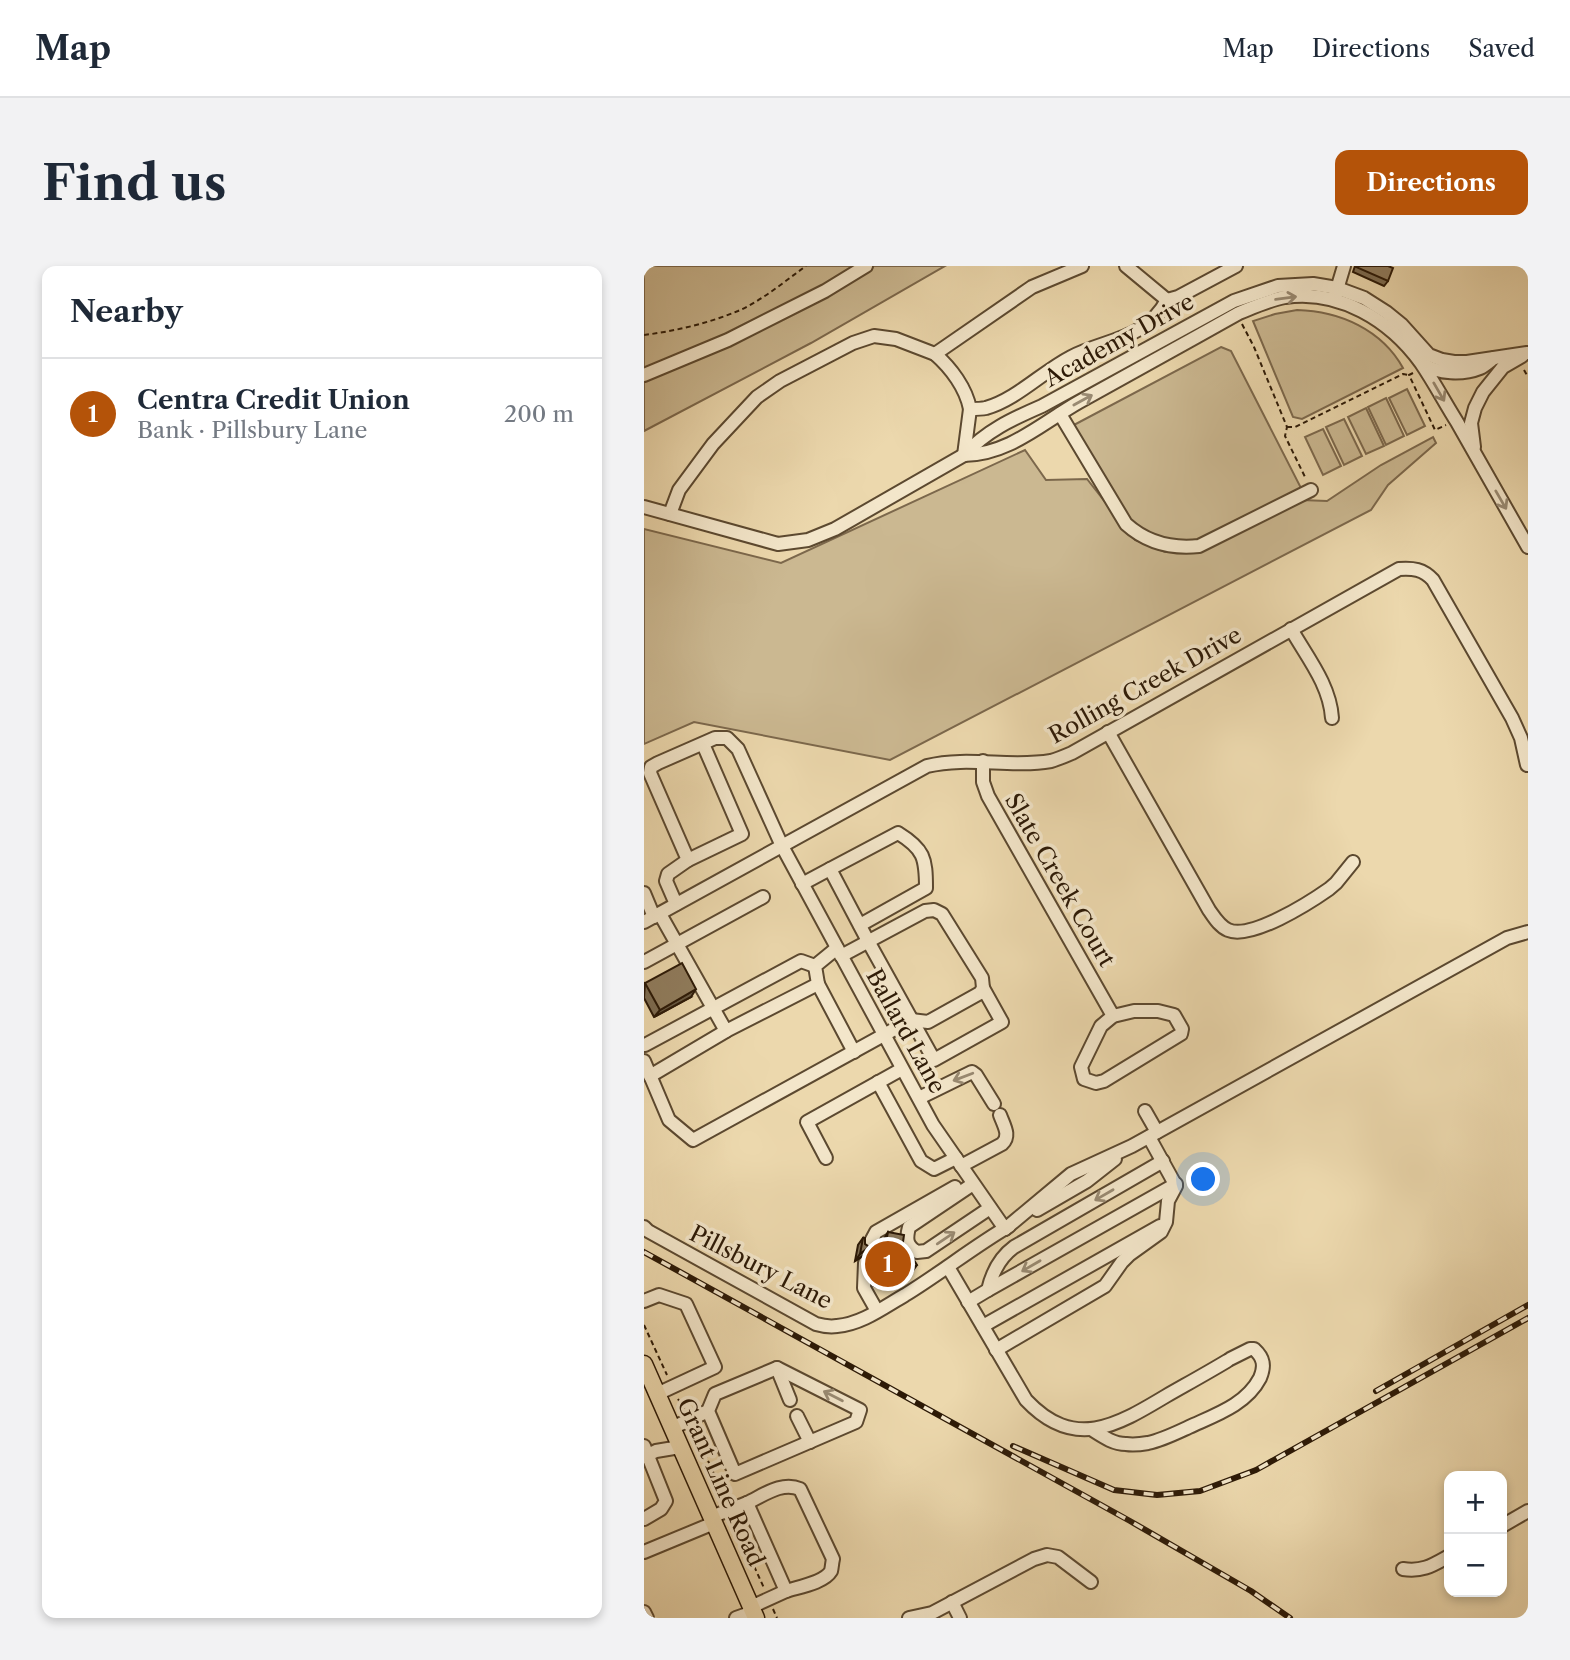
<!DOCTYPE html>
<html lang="en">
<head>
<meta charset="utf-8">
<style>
  :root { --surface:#fff; --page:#f2f2f3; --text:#1f2937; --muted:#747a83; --line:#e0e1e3; --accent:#b45309 }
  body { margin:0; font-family:"Libre Caslon Text",serif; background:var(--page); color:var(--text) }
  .controls { position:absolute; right:21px; bottom:21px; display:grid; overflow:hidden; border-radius:14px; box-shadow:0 4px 10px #0003 }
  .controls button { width:63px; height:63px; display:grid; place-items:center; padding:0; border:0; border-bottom:2px solid var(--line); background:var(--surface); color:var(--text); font:35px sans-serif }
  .you { position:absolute; left:560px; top:914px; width:24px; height:24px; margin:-18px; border:5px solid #fff; border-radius:50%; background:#1a73e8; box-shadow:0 0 0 10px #1a73e833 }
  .badge { display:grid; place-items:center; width:46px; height:46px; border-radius:50%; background:var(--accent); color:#fff; font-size:23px; font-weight:700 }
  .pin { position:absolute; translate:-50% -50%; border:4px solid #fff; box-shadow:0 2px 7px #0006 }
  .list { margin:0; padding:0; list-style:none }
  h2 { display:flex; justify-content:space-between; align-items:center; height:91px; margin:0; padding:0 28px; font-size:30px }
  h2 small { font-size:23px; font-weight:400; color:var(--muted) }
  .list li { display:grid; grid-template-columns:46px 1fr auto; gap:21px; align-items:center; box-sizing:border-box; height:112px; padding:0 28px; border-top:2px solid var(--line) }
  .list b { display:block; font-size:26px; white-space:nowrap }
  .list p { margin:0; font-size:23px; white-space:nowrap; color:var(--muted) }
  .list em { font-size:23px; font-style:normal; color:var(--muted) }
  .map { position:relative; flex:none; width:884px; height:1352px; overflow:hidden; border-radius:14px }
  header { display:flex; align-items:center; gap:42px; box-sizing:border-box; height:98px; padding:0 35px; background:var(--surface); border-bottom:2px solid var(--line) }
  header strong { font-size:33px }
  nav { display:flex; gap:38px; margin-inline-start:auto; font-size:24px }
  .intro { display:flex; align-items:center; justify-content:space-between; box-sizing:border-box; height:168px; padding:0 42px }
  h1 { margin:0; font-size:49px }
  .button { padding:18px 32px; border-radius:14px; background:var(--accent); color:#fff; font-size:24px; font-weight:700 }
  main { display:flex; gap:42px; padding:0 42px }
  aside { flex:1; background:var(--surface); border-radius:14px; box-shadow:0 4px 10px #0003 }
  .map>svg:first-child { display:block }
  .green { fill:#cbb891; stroke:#7c684c; stroke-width:2 }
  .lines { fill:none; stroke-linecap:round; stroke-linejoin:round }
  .minor-casing { stroke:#5c4930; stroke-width:16 }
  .major-casing { stroke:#2c1906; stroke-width:19 }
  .path { stroke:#2c1906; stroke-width:2; stroke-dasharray:5 3.5; stroke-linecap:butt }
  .minor { stroke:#f3e6ca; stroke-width:12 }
  .major { stroke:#ecd8ad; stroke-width:16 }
  .rail-casing { stroke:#2c1906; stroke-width:6 }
  .rail { stroke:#f3e6ca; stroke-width:3.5; stroke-dasharray:10; stroke-linecap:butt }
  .wall { fill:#7c6b50; stroke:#2c1906; stroke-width:2 }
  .shaded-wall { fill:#655741; stroke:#2c1906; stroke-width:2 }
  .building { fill:#907c5d; stroke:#2c1906; stroke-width:2 }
  .oneway { stroke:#998a72 }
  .labels { text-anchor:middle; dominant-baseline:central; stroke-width:7; stroke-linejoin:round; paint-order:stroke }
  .street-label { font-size:23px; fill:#2c1906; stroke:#f3e6ca }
</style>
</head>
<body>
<header>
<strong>Map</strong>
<nav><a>Map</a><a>Directions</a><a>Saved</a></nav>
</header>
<div class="intro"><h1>Find us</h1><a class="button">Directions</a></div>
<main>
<aside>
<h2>Nearby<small></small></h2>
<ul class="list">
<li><span class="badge">1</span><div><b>Centra Credit Union</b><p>Bank · Pillsbury Lane</p></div><em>200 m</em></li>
</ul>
</aside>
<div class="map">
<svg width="884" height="1352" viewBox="0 0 884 1352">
  <rect width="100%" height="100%" fill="#ecd8ad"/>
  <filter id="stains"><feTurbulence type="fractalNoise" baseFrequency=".00286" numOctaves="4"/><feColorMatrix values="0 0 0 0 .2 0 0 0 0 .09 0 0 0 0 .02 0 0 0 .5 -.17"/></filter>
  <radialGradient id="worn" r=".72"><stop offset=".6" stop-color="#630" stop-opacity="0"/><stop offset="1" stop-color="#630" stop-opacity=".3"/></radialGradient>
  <g class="green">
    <polygon points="0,0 301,0 167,77 0,165"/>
    <path d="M 653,44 C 696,45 738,64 759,102 L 658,153 L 649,151 L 609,55 L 631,48 Z"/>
    <polygon points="577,81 587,85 658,224 558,275 539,276 511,272 485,254 428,160"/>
    <polygon points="763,123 781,160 763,169 745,132"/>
    <polygon points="742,132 760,170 742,179 724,141"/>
    <polygon points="722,142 740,180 722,188 704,151"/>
    <polygon points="700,153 718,190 700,199 682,161"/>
    <polygon points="679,163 697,200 679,209 661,171"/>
    <polygon points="789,171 792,177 744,219 727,244 246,494 50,456 0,478 0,263 137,297 381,184 402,214 443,213 491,274 521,286 546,285 587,271 657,234 683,235 737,199"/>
  </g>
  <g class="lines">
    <defs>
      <g id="minor">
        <polyline points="691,30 700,0"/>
        <polyline points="523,34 534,31 592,0"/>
        <path d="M 291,88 C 307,102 322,122 326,143"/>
        <path d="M 779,98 C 794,108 819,109 836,102 C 841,100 846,95 850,92"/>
        <polyline points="0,109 84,74 181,25 222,0"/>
        <path d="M 416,148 L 482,258 C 503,277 527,283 555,280 L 667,224"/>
        <polyline points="830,181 827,157 831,142 839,126 859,101 878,90"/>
        <path d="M 320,189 C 364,189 398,157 435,136 C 489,106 542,77 595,47 C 610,41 625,34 641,31 C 695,23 746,54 777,97 C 790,116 801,137 813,156 C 837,198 860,239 884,281"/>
        <path d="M 320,189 L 326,143 C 331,143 337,143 342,142 C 373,133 398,106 427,91 C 461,73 502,74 523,34 L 482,0"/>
        <path d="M 0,241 L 134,278 L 164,274 L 191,263 L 320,189 C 342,165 368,153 398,140 L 590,35 L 634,20 L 669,18 L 693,22 L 720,32 L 742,46 L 758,59 L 785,89 L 798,94 L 810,96 L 823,96 L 883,87"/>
        <polyline points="26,248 35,224 69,178 113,131 136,115 209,77 230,70 252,73 291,88 388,21 438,0"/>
        <path d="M 647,363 C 663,391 686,419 688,452"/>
        <path d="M 464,466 L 565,644 C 570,651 575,660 584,664 C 607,674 665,637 685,623 L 692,617 L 709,596"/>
        <polyline points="339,495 339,516 344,530 469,750"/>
        <polyline points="44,594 98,568 59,478"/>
        <path d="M 186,603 L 254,567 C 280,583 282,592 282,622 L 216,659"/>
        <polyline points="158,618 186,603 224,675 290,794 358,756 339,722"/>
        <polyline points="0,627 10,651"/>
        <polyline points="32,638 22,615 24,608 44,594 6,507 7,501 14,497 71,472 83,472 94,483 138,580 289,859 361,963"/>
        <polyline points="16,648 82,765 174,718 171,700 193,682"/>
        <path d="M 0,656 L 283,500 C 324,490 366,502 407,495 C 414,493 421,490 428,487 L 755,303 C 769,302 779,303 789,314 L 868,452 L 877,472 L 883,499"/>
        <polyline points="0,696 119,631"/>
        <polyline points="174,718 210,786"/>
        <polygon points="490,745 514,745 530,749 538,763 537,768 460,815 452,817 440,813 437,801 457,760 469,750"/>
        <polyline points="1,779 157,695 171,700"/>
        <polyline points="0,795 25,854 49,874 267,754 284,756 336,727 339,722 338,712 298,648 290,644 281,645 197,690"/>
        <polyline points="6,810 82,765"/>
        <polyline points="234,816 277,895 290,903 312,892"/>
        <polyline points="275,832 328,806 332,809 350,838"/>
        <polyline points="501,845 513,866"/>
        <polyline points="182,892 163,856 258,803"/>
        <path d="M 317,900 L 358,878 C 367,870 360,860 356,849"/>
        <path d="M 329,918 L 265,961 C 262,973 262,979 273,986 L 282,985 L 346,942"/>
        <polyline points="393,944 443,915 471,893"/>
        <path d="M 0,961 L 4,965 L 172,1058 C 179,1060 186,1061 193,1060 C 218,1058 240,1041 261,1029 C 297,1007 329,981 365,960"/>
        <polyline points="361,963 427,908 488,880 863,672 884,666"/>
        <polyline points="224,981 232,966 311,921"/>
        <polyline points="221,997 220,1022 233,1045"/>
        <path d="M 304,1001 L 382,1134 C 430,1185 472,1160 522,1130 C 543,1118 563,1107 583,1095"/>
        <polyline points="344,1024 532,918"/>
        <polyline points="0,1035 15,1029 42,1038 71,1101 13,1128"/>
        <path d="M 324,1036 L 344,1024 C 348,1007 355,992 370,981 L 519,895"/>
        <polyline points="339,1060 516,960"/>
        <polyline points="352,1084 461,1020 478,996 485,989 517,966 522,956 524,935 532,920 505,871"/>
        <polyline points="133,1102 146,1134"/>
        <polyline points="153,1150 166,1176"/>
        <polyline points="28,1162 64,1145 91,1208 212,1156 216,1144 133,1102 71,1128 64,1145"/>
        <path d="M 447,1163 C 458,1170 469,1178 482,1178 C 489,1179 498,1178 504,1177 C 518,1174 532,1167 545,1161 C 571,1149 602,1139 616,1112 C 621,1100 620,1092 610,1083 L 606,1083 L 586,1093"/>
        <polyline points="0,1180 22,1235 17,1243 0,1253"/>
        <polyline points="0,1191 12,1185 36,1181"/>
        <path d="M 103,1237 C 120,1229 138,1215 156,1223 L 189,1293 C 188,1297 188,1301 187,1305 C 180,1317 154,1321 142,1325"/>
        <polyline points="67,1251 103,1237 142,1325 107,1341"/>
        <polyline points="858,1260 884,1245"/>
        <polyline points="0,1286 70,1257"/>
        <path d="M 759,1303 C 779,1306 789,1299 805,1290"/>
        <polyline points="308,1336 316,1352"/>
        <polyline points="0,1346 3,1352"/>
        <polyline points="92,1352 109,1346"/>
        <polyline points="265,1352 288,1347 390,1293 403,1289 414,1291 447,1316"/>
      </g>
      <polyline id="major" points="0,1098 112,1352"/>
    </defs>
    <use href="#minor" class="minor-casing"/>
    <use href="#major" class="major-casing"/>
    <g class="path">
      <polyline points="598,58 610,81 643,161 641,170 662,213"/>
      <path d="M 0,69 C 32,65 65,57 94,45 C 119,34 141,15 162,0"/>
      <polyline points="880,104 884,111"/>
      <polyline points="769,107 765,109 791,164 802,159"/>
      <polyline points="643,161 651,161 759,108 765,109"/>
      <polyline points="0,1059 23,1109"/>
      <polyline points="34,1133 40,1143"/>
      <polyline points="50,1164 81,1232"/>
      <polyline points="89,1254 120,1322"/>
      <polyline points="129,1343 133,1352"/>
    </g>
    <use href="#minor" class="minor"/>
    <use href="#major" class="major"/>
    <defs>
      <g id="rail">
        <polyline points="0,986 486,1255 607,1325 646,1352"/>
        <polyline points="732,1125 884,1039"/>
        <polyline points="369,1180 470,1224 513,1229 556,1225 612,1204 884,1052"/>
      </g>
    </defs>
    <use href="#rail" class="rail-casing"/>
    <use href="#rail" class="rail"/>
  </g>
  <g class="wall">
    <polygon points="711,0 744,0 744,15 740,20 709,6"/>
    <polygon points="1,717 47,731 10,751 0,732"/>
    <polygon points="244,966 257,990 268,1006 249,1019 247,1023 230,1020 234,1000 230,999 229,994 225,990 231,982 234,981 238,976"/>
    <polygon points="219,972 221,978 225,981 220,989 211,995 214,979"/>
  </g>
  <g class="shaded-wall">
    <polygon points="52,723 47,731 10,751 16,744"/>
    <polygon points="225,981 220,989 211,995 216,988"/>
    <polygon points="235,992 239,992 234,1000 230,999"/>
    <polygon points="273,999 268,1006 249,1019 247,1023 230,1020 235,1012 252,1013"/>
  </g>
  <g class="building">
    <polygon points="713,0 744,0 749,2 744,15 712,1"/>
    <polygon points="38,697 52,723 16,744 1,717"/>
    <polygon points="244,966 260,969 257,990 264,985 273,999 252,1013 252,1015 235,1012 239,992 235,992 234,986 231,982 234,981 238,976 242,976"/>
    <polygon points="219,972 221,972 221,978 225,981 216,988"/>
  </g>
  <defs><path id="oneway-shaft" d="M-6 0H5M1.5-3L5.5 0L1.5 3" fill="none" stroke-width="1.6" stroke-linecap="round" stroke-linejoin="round" transform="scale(1.75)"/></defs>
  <g class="oneway">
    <use href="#oneway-shaft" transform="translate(642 32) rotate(-8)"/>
    <use href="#oneway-shaft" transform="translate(795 126) rotate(60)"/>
    <use href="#oneway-shaft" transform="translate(439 134) rotate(-29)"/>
    <use href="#oneway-shaft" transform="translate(857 234) rotate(60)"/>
    <use href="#oneway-shaft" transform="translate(319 811) rotate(159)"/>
    <use href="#oneway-shaft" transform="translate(460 929) rotate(150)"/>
    <use href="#oneway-shaft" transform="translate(302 972) rotate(-34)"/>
    <use href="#oneway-shaft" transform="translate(387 1000) rotate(150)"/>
    <use href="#oneway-shaft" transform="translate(189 1130) rotate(-153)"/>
  </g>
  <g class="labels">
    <g class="street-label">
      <text transform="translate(475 74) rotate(-29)">Academy Drive</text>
      <text transform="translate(501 419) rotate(-29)">Rolling Creek Drive</text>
      <text transform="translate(416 614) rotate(60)">Slate Creek Court</text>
      <text transform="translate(262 765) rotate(61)">Ballard Lane</text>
      <text transform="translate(117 1001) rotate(27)">Pillsbury Lane</text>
      <text transform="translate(77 1216) rotate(66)">Grant Line Road</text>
    </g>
  </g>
  <rect width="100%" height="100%" filter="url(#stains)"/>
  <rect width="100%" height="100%" fill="url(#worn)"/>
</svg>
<div class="controls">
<button>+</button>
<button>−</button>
</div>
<div class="you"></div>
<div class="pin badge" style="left:244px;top:998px">1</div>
</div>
</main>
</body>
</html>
